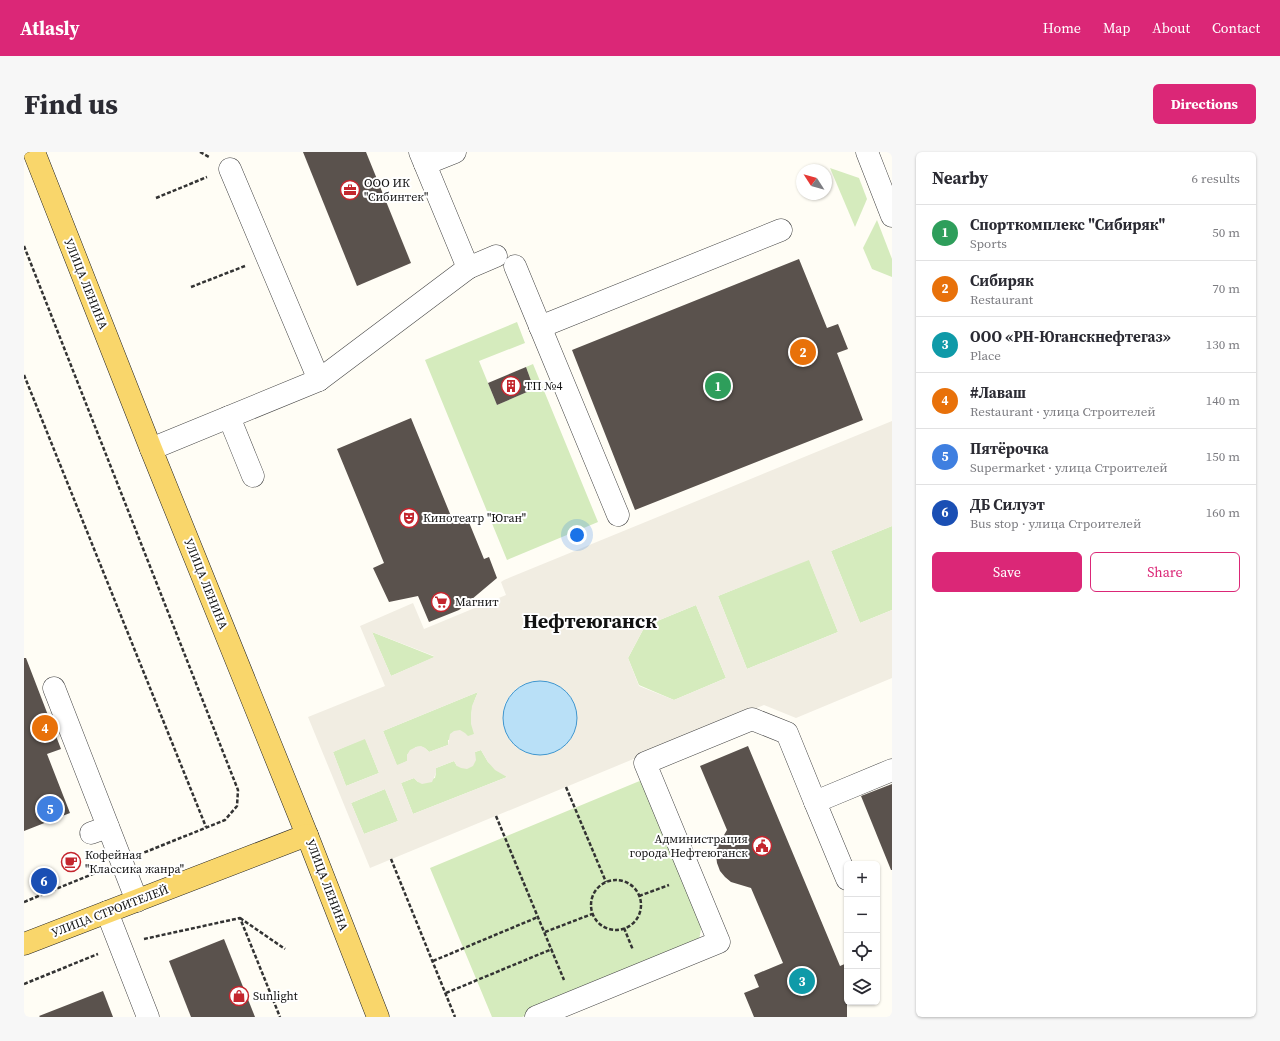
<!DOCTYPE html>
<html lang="en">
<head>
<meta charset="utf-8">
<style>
  :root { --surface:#fff; --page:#f7f7f7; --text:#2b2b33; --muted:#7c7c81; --line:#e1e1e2; --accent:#db2777 }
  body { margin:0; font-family:"Source Serif 4",serif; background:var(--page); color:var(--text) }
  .controls { position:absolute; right:12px; bottom:12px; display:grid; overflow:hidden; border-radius:6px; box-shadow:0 1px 3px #0004 }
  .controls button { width:36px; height:36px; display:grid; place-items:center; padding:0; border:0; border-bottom:1px solid var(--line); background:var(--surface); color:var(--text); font:20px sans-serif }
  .compass { position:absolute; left:772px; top:12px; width:36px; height:36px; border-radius:50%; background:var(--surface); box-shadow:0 1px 3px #0004; rotate:306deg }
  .you { position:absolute; left:553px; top:383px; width:14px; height:14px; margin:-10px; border:3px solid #fff; border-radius:50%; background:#1a73e8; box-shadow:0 0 0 6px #1a73e833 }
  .badge { display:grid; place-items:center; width:26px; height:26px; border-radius:50%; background:var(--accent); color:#fff; font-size:13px; font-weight:700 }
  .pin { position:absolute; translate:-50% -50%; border:2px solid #fff; box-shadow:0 1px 4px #0006 }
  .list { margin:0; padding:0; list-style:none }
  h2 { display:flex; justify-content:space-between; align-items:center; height:52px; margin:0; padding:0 16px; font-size:17px }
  h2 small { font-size:13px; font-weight:400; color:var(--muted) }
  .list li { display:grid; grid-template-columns:26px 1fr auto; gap:12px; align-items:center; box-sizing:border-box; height:56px; padding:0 16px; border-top:1px solid var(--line) }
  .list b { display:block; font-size:15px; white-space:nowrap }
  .list p { margin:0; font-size:13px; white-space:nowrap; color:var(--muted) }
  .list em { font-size:13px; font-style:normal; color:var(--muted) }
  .actions { display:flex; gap:8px; padding:12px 16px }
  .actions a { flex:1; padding:9px 0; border:1px solid var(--accent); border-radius:6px; text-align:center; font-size:14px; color:var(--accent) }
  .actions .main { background:var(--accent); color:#fff }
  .icon { flex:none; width:22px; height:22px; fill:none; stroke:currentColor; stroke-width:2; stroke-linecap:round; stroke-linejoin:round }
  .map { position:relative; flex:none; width:868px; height:865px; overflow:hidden; border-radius:6px }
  header { display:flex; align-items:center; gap:24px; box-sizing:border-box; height:56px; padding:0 20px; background:var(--accent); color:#fff }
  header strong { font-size:19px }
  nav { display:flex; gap:22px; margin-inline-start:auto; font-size:14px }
  .intro { display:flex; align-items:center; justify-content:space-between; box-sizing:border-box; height:96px; padding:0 24px }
  h1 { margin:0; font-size:28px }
  .button { padding:10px 18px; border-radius:6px; background:var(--accent); color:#fff; font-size:14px; font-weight:700 }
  main { display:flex; gap:24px; padding:0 24px }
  aside { flex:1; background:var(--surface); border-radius:6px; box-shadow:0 1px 3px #0004 }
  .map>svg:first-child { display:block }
  .green { fill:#d5ebbd }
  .plaza { fill:#f1ede2; fill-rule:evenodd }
  .water { fill:#b9e0f7; stroke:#3f96cf }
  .building { fill:#5a524d }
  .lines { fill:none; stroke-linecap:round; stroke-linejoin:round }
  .minor-casing { stroke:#444; stroke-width:23 }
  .major-casing { stroke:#222; stroke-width:23 }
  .path { stroke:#333; stroke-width:2.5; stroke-dasharray:4 2; stroke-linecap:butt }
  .minor { stroke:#fff; stroke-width:22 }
  .major { stroke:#f9d66b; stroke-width:22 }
  .labels { text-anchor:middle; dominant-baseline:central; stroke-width:4; stroke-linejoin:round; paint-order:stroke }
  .poi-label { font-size:12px; fill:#111; stroke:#fff; text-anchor:start }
  .street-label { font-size:12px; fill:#111; stroke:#fff }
  .town-label { font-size:20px; font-weight:bold; fill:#111; stroke:#fff }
</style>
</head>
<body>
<header>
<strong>Atlasly</strong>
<nav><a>Home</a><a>Map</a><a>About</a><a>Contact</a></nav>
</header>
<div class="intro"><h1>Find us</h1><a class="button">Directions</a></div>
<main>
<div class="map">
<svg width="868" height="865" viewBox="0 0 868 865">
  <rect width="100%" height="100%" fill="#fffdf5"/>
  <g class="green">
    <polygon points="806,16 835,26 843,47 831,75"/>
    <polygon points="853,68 868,107 868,125 848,117 839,96"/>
    <polygon points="493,170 501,191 455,209 473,253 510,237 502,215 509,212 574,370 483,408 401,208"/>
    <polygon points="868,374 868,458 836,471 807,399"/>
    <polygon points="785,407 814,480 723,517 694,444"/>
    <polygon points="672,453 702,526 650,548 615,533 604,506 621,474"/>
    <polygon points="348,480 411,505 367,524"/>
    <path d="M 454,540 C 447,556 445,565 451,582 L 444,585 L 424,588 L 424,593 L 405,600 C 401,595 398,594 392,595 L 383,603 L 383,609 L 373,614 L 359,579 Z"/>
    <polygon points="341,586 355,621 322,634 309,600"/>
    <polygon points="457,598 464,610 483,625 389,662 377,631 390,626 394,630 411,626 412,621 412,616 430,609 433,614 451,600"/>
    <path d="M 618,628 L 677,775 C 676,790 673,791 661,799 L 498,865 L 468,865 L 406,716 Z"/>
    <polygon points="361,637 374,669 340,682 327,651"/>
  </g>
  <path class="plaza" d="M 868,269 L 868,374 L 807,399 L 836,471 L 868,458 L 868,526 L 772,566 L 740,553 L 346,716 L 284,565 L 361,534 L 336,474 L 389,451 L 400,477 L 482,443 L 477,430 L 480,428 ZM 785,408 L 814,480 L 723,517 L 694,444 ZM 672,453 L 702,526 L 650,548 L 615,534 L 604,506 L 621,474 ZM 348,480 L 410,504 L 410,505 L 367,524 ZM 497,533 L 553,565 L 551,578 L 545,589 L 535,598 L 480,553 L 487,542 ZM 454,540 L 448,554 L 447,563 L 447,572 L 450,582 L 444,584 L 441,581 L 436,578 L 430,579 L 426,582 L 424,593 L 405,600 L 401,596 L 397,594 L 392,595 L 386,598 L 383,603 L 383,609 L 373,613 L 359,579 ZM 341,587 L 355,621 L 322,634 L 309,600 ZM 457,598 L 464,610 L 471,618 L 483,625 L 389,662 L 377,631 L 390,626 L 394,630 L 398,632 L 408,630 L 412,621 L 412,616 L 430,609 L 433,614 L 437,616 L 443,617 L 449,614 L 452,608 L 451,600 ZM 361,637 L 374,669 L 340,682 L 327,651 Z"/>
  <circle class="water" cx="516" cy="566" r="37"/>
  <g class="building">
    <polygon points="279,0 342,0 387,111 333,134"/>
    <polygon points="775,107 803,176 814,172 824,197 813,201 839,268 611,358 548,198"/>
    <polygon points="502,215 510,237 473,253 464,231"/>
    <polygon points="387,266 429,369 442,363 460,407 465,405 473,426 435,458 405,470 394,444 365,450 349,416 360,411 313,297"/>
    <polygon points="0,506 2,506 37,597 23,602 46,661 0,679"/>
    <polygon points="724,594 816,814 823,811 823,865 730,865 720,841 735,835 730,823 759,811 727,736 707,730 701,725 696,719 693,711 692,703 693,695 703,678 676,614"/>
    <polygon points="868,632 868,718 867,718 837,644"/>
    <polygon points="200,787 231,865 167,865 145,809"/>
    <polygon points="79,839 89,865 16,865 15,864"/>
  </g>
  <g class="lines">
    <defs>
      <g id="minor">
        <polyline points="396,0 444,116"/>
        <polyline points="843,0 868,64"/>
        <polyline points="401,12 431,0"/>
        <polyline points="206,17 295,228 444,116 472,104"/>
        <polyline points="491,114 594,363"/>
        <polyline points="516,175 757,78"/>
        <polyline points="205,265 229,324"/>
        <polyline points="127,297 295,228"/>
        <polyline points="30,536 113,749"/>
        <polyline points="67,681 84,675"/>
        <polyline points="823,727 791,650 868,618"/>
        <polyline points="83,760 124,865"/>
        <polyline points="512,865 695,790 621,611 728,567 763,581 791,650"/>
      </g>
      <g id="major">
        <polyline points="10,0 127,297 283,683 354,865"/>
        <polyline points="0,792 283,683"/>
      </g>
    </defs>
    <use href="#minor" class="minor-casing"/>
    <use href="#major" class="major-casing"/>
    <g class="path">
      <polyline points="176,0 185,5"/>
      <polyline points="132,46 183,25"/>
      <polyline points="0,94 214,638 213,654 201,668 119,701"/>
      <polyline points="167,135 221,114"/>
      <polyline points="0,223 182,675"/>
      <polyline points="542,635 582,730"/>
      <polyline points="472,664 540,828"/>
      <polyline points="367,707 431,865"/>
      <circle cx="592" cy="753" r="25"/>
      <polyline points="615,744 645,733"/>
      <polyline points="0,750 76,719"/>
      <polyline points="216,766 261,797"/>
      <polyline points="600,776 609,798"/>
      <polyline points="521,780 568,762"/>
      <polyline points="120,787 216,766 256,865"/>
      <polyline points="409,809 514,765"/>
      <polyline points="0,832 74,802"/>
      <polyline points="422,841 528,797"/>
    </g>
    <use href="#minor" class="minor"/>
    <use href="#major" class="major"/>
  </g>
  <defs>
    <symbol id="office-ring" viewBox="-11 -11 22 22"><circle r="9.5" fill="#fff" stroke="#c4262e" stroke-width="1.5"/><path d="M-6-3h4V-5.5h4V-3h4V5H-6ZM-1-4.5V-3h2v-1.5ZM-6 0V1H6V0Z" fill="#c4262e"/></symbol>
    <symbol id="building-ring" viewBox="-11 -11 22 22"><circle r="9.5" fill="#fff" stroke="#c4262e" stroke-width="1.5"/><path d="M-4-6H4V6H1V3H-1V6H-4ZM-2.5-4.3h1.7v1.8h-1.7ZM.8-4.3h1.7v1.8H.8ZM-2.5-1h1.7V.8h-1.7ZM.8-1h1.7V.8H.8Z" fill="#c4262e"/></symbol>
    <symbol id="theatre-ring" viewBox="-11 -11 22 22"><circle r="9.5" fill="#fff" stroke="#c4262e" stroke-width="1.5"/><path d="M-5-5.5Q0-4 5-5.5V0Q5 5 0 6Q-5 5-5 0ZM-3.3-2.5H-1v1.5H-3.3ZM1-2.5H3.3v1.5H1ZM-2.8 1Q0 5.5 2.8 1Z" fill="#c4262e"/></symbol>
    <symbol id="supermarket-ring" viewBox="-11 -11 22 22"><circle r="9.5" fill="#fff" stroke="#c4262e" stroke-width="1.5"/><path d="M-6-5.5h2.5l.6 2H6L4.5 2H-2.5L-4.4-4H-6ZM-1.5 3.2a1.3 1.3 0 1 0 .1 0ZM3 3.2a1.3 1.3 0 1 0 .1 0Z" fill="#c4262e"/></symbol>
    <symbol id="civic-ring" viewBox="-11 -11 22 22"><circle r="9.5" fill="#fff" stroke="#c4262e" stroke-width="1.5"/><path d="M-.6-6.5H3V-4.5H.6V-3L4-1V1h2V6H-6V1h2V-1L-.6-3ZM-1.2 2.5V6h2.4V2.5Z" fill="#c4262e"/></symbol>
    <symbol id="cafe-ring" viewBox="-11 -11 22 22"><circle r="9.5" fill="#fff" stroke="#c4262e" stroke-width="1.5"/><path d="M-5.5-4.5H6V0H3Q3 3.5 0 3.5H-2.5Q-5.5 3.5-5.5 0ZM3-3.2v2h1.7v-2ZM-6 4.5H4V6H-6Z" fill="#c4262e"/></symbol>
    <symbol id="shop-ring" viewBox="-11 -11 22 22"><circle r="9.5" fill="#fff" stroke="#c4262e" stroke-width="1.5"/><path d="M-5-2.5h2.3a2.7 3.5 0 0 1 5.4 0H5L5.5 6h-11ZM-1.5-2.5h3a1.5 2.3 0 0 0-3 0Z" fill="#c4262e"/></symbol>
  </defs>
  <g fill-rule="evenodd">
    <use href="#office-ring" x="315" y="27" width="22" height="22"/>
    <use href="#building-ring" x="476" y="223" width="22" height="22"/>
    <use href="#theatre-ring" x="374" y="355" width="22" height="22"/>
    <use href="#supermarket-ring" x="406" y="439" width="22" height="22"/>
    <use href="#civic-ring" x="727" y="683" width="22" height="22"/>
    <use href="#cafe-ring" x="36" y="699" width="22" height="22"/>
    <use href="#shop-ring" x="204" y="833" width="22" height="22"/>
  </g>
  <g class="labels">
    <g class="poi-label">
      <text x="340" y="31">ООО ИК<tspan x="340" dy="14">"Сибинтек"</tspan></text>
      <text x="501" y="234">ТП №4</text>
      <text x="399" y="366">Кинотеатр "Юган"</text>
      <text x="431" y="450">Магнит</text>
      <text x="724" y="687" text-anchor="end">Администрация<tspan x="724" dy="14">города Нефтеюганск</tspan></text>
      <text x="61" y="703">Кофейная<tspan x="61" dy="14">"Классика жанра"</tspan></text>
      <text x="229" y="844">Sunlight</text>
    </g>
    <g class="street-label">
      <text transform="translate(62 132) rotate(68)">УЛИЦА ЛЕНИНА</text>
      <text transform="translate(182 432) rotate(68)">УЛИЦА ЛЕНИНА</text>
      <text transform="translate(303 733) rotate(69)">УЛИЦА ЛЕНИНА</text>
      <text transform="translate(86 759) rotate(-21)">УЛИЦА СТРОИТЕЛЕЙ</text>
    </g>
    <g class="town-label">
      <text x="566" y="469">Нефтеюганск</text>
    </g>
  </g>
</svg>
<div class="controls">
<button>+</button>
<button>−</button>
<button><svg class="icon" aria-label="locate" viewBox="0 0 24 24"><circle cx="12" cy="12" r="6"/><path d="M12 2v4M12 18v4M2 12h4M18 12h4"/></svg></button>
<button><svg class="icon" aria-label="layers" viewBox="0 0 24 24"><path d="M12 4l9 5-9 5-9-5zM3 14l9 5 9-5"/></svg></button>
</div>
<svg class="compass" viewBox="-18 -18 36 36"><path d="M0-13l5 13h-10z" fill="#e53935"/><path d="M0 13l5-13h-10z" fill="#7c7c81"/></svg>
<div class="you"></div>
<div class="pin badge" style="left:694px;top:234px;background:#2e9e5b">1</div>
<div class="pin badge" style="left:779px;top:200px;background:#e8710a">2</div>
<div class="pin badge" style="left:778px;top:829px;background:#0f9aa8">3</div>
<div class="pin badge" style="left:21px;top:576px;background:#e8710a">4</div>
<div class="pin badge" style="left:26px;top:657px;background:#3f7fe0">5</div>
<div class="pin badge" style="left:20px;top:729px;background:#1a4fb4">6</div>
</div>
<aside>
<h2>Nearby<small>6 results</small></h2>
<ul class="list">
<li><span class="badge" style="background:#2e9e5b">1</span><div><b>Спорткомплекс &quot;Сибиряк&quot;</b><p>Sports</p></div><em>50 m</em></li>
<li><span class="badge" style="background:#e8710a">2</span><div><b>Сибиряк</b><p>Restaurant</p></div><em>70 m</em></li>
<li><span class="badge" style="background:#0f9aa8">3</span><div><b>ООО «РН-Юганскнефтегаз»</b><p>Place</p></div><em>130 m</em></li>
<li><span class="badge" style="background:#e8710a">4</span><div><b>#Лаваш</b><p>Restaurant · улица Строителей</p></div><em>140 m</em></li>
<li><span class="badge" style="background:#3f7fe0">5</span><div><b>Пятёрочка</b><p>Supermarket · улица Строителей</p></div><em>150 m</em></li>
<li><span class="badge" style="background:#1a4fb4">6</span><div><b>ДБ Силуэт</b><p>Bus stop · улица Строителей</p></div><em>160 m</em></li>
</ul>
<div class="actions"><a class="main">Save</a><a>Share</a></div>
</aside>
</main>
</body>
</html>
